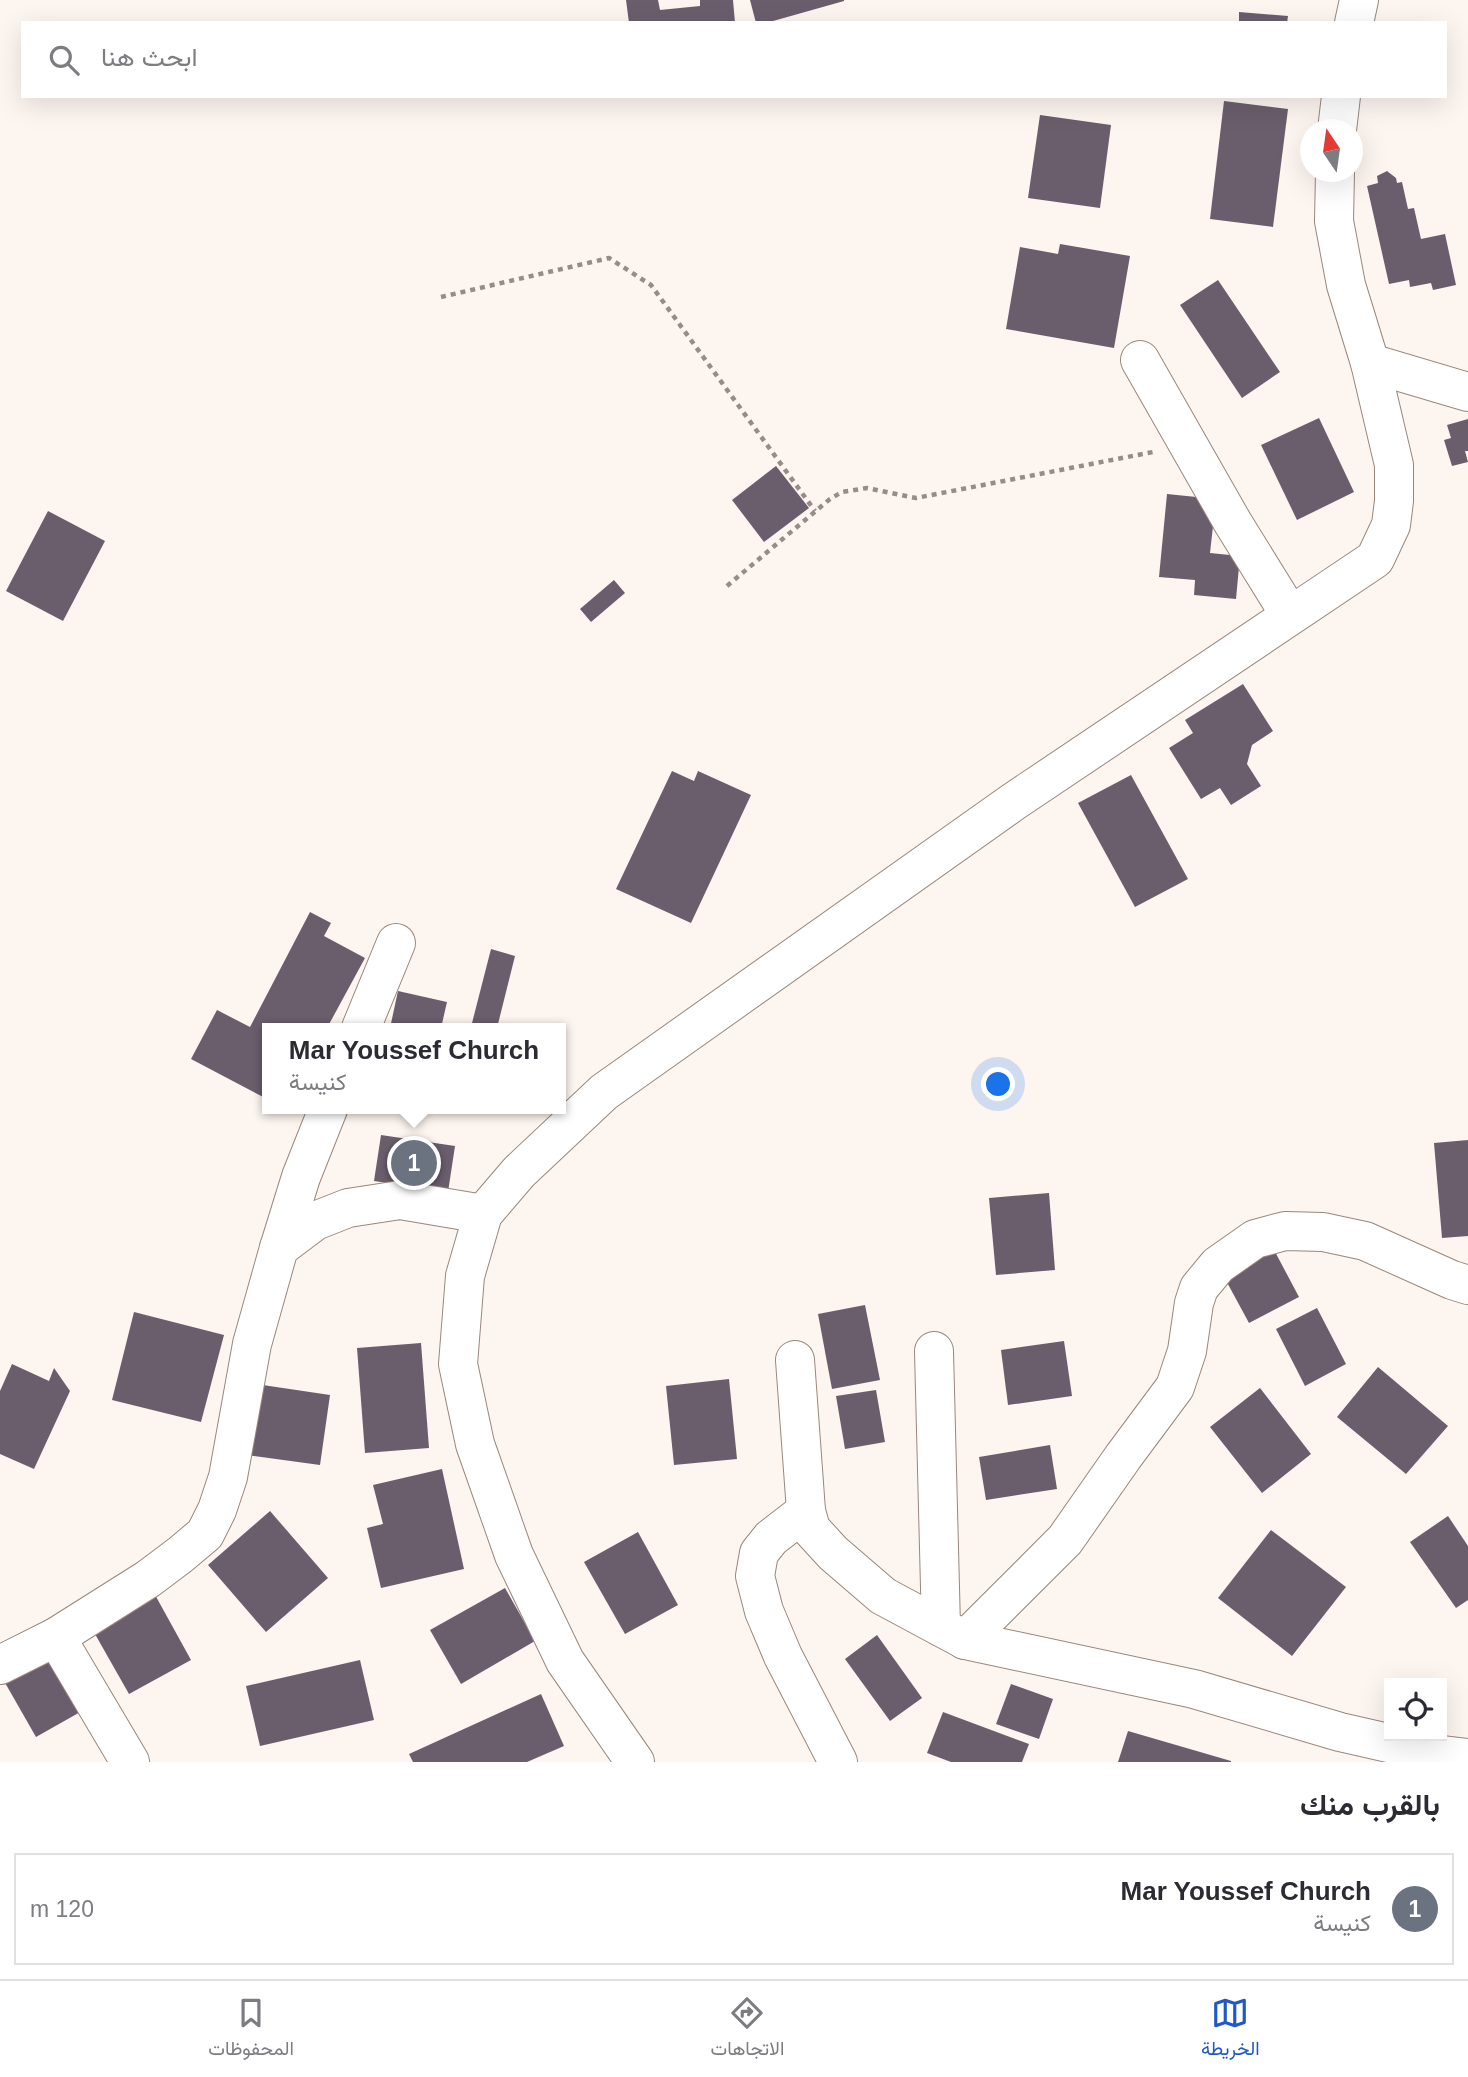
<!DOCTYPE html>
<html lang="ar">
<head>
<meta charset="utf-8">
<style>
  :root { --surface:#fff; --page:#f7f7f7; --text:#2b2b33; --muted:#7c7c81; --line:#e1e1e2; --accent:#2059c5 }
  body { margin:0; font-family:Arial,Vazirmatn,sans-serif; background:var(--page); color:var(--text); direction:rtl }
  .controls { position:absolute; right:21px; bottom:21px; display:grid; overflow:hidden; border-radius:0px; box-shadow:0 7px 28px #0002 }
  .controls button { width:63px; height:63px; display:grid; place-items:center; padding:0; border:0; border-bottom:2px solid var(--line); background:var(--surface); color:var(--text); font:35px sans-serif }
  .compass { position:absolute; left:1300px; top:119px; width:63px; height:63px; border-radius:50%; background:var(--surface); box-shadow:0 7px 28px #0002; rotate:347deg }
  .you { position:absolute; left:999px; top:1085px; width:24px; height:24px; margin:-18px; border:5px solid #fff; border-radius:50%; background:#1a73e8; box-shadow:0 0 0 10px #1a73e833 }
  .badge { display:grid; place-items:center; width:46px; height:46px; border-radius:50%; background:var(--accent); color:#fff; font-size:23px; font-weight:700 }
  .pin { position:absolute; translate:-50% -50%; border:4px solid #fff; box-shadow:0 2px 7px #0006 }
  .popup { position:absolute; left:262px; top:1023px; width:304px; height:91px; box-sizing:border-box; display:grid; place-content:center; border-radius:0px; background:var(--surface); filter:drop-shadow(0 2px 5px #0005); font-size:23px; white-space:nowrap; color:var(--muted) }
  .popup b { font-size:26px; color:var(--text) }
  .popup::after { content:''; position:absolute; left:50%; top:100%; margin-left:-14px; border:14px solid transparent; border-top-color:var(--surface) }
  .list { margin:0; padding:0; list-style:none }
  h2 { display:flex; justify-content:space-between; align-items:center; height:91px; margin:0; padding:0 28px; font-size:30px }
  h2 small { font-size:23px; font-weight:400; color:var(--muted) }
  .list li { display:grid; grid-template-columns:46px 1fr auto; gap:21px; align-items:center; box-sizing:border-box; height:112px; margin:0 14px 14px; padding:0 14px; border:2px solid var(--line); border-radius:0px }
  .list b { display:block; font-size:26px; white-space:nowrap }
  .list p { margin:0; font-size:23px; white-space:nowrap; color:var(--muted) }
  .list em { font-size:23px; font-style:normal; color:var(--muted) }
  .icon { flex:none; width:38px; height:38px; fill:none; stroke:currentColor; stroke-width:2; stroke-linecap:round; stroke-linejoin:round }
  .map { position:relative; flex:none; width:1468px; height:1762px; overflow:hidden; direction:ltr }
  .search { position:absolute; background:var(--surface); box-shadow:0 7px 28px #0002; left:21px; right:21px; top:21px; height:77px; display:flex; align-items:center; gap:18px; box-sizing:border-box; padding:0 24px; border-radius:0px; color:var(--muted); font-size:26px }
  .sheet { height:217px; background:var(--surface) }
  nav { display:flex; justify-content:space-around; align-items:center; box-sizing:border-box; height:98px; border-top:2px solid var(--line); background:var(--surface); font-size:19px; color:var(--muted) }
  nav a { display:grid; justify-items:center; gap:4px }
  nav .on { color:var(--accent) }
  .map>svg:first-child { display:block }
  .building { fill:#6a5e6d }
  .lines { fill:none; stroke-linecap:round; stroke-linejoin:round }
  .minor-casing { stroke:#99877c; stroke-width:40 }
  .path { stroke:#948d88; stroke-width:4.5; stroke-dasharray:5 5; stroke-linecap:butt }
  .minor { stroke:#fff; stroke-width:38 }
</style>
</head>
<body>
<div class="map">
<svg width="1468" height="1762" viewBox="0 0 1468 1762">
  <rect width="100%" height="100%" fill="#fdf5f0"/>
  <g class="building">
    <polygon points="626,0 658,0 660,10 700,6 700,0 733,0 735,23 629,23"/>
    <polygon points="750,0 844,0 844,1 766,23 756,23"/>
    <polygon points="1239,12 1288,16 1287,23 1239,23"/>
    <polygon points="1224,101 1288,109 1273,227 1210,219"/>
    <polygon points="1040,115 1111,125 1100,208 1028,198"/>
    <polygon points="1387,171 1396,178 1397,183 1402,182 1408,209 1414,208 1421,239 1445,234 1456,285 1433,290 1431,283 1410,287 1409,280 1389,284 1367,186 1378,183 1377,176"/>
    <polygon points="1060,244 1130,256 1114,348 1006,329 1020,247 1058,254"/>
    <polygon points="1218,280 1280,372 1242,398 1180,305"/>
    <polygon points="1319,418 1354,492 1297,520 1261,445"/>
    <polygon points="1468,419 1468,451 1465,451 1468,462 1452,466 1444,440 1451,438 1447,425"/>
    <polygon points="776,466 809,508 764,542 732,500"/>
    <polygon points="1167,494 1216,499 1210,553 1240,556 1236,599 1194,595 1195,580 1159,577"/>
    <polygon points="48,511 105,541 63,621 6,591"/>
    <polygon points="614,580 625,593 591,622 580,609"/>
    <polygon points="1243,684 1273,731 1252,745 1247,764 1261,786 1231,805 1220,788 1201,799 1169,748 1193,733 1185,720"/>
    <polygon points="672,771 694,781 698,771 751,795 691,923 616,889"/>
    <polygon points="1131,775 1188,879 1135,907 1078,803"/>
    <polygon points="310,912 331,923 324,936 365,958 327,1028 267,1028 267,1099 191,1059 217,1010 250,1027"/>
    <polygon points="491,949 515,956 497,1028 477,1028 471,1027"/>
    <polygon points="398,991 447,1002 441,1028 390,1028"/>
    <polygon points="381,1135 455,1146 448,1192 374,1181"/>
    <polygon points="1468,1140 1468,1236 1442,1238 1434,1143"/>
    <polygon points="1049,1193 1055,1270 996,1275 989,1198"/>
    <polygon points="1273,1248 1299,1297 1249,1323 1223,1275"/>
    <polygon points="865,1305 880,1380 832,1389 818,1314"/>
    <polygon points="1317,1308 1346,1364 1305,1386 1276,1329"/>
    <polygon points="134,1312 224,1335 201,1422 112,1400"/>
    <polygon points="1064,1341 1072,1396 1008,1405 1001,1350"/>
    <polygon points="421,1343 429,1448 365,1453 357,1348"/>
    <polygon points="12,1364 49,1381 54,1368 70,1391 34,1469 0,1454 0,1391"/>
    <polygon points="1378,1367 1448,1426 1406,1474 1337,1417"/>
    <polygon points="729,1379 737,1459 674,1465 666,1386"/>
    <polygon points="256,1384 330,1395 320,1465 246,1455"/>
    <polygon points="1260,1388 1311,1454 1262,1493 1210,1427"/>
    <polygon points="876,1390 885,1442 845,1449 836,1396"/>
    <polygon points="1050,1445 1057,1489 986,1500 979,1457"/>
    <polygon points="442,1469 464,1569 381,1588 367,1528 383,1524 373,1485"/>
    <polygon points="270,1511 328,1578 266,1632 208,1565"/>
    <polygon points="1448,1516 1468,1546 1468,1600 1456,1608 1410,1542"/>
    <polygon points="1271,1530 1346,1587 1292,1656 1218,1598"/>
    <polygon points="638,1532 678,1605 625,1634 584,1562"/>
    <polygon points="505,1588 535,1641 461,1684 430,1630"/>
    <polygon points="154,1593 191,1660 129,1694 91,1627"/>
    <polygon points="877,1635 922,1698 890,1721 845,1659"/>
    <polygon points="49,1655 82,1711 36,1737 4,1681"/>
    <polygon points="360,1660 374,1720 260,1746 246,1686"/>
    <polygon points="1011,1684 1053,1699 1039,1739 996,1724"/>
    <polygon points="541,1694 564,1746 527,1762 413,1762 409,1754"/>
    <polygon points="943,1712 1029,1744 1022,1762 951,1762 927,1753"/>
    <polygon points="1128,1731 1231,1761 1231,1762 1118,1762"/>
  </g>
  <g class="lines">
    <defs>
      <g id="minor">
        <polyline points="1354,23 1359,0"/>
        <polyline points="1337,130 1341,96"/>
        <polyline points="1140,360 1233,523 1290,615"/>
        <polyline points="1370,363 1468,392"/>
        <polyline points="361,1028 396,943"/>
        <polyline points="279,1248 301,1177 328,1109"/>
        <polyline points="934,1351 941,1627"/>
        <polyline points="795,1360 806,1511"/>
        <polyline points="56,1637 130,1762"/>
        <polyline points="965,1640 1065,1540 1123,1457 1175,1387 1187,1351 1194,1303 1199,1288 1218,1265 1255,1239 1285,1231 1323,1232 1365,1241 1452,1280 1468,1285"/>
        <polyline points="0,1665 56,1637 148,1579 180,1555 205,1534 217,1510 228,1477 252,1344 279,1248 315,1221 348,1208 400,1200 483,1214"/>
        <polyline points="635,1762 565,1661 514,1555 475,1444 458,1364 465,1276 483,1214 519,1172 604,1092 1013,802 1375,559 1391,525 1394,501 1394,465 1370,363 1346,285 1334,221 1335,172"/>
        <polyline points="838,1762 783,1656 764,1611 755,1576 759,1553 771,1538 806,1511 811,1529 833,1553 883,1596 965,1640 1194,1689 1340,1732 1441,1755 1468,1758"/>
      </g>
    </defs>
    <use href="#minor" class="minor-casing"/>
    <g class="path">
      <polyline points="441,297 609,258 651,285 815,511"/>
      <polyline points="727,586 830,499 842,492 867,488 916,498 1153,452"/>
    </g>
    <use href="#minor" class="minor"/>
  </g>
</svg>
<div class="controls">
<button><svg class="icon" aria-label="locate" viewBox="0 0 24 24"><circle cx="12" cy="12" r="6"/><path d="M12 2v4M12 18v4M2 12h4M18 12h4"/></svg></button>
</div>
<svg class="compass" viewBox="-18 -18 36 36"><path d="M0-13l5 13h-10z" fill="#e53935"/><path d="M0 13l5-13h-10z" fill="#7c7c81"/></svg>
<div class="you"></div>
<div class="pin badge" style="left:414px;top:1163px;background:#6b7280">1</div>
<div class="popup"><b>Mar Youssef Church</b>كنيسة</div>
<div class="search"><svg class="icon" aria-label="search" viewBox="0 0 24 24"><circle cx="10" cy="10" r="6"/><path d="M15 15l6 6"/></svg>ابحث هنا</div>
</div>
<section class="sheet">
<h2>بالقرب منك<small></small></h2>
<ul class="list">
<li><span class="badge" style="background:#6b7280">1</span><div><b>Mar Youssef Church</b><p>كنيسة</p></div><em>120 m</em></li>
</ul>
</section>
<nav>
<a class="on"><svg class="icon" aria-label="map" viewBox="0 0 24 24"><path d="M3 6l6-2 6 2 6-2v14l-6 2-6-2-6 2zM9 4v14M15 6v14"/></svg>الخريطة</a>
<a><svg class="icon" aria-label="directions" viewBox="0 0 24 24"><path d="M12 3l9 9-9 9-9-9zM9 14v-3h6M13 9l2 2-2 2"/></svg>الاتجاهات</a>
<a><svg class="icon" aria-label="saved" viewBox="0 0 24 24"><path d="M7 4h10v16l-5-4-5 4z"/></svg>المحفوظات</a>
</nav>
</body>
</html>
